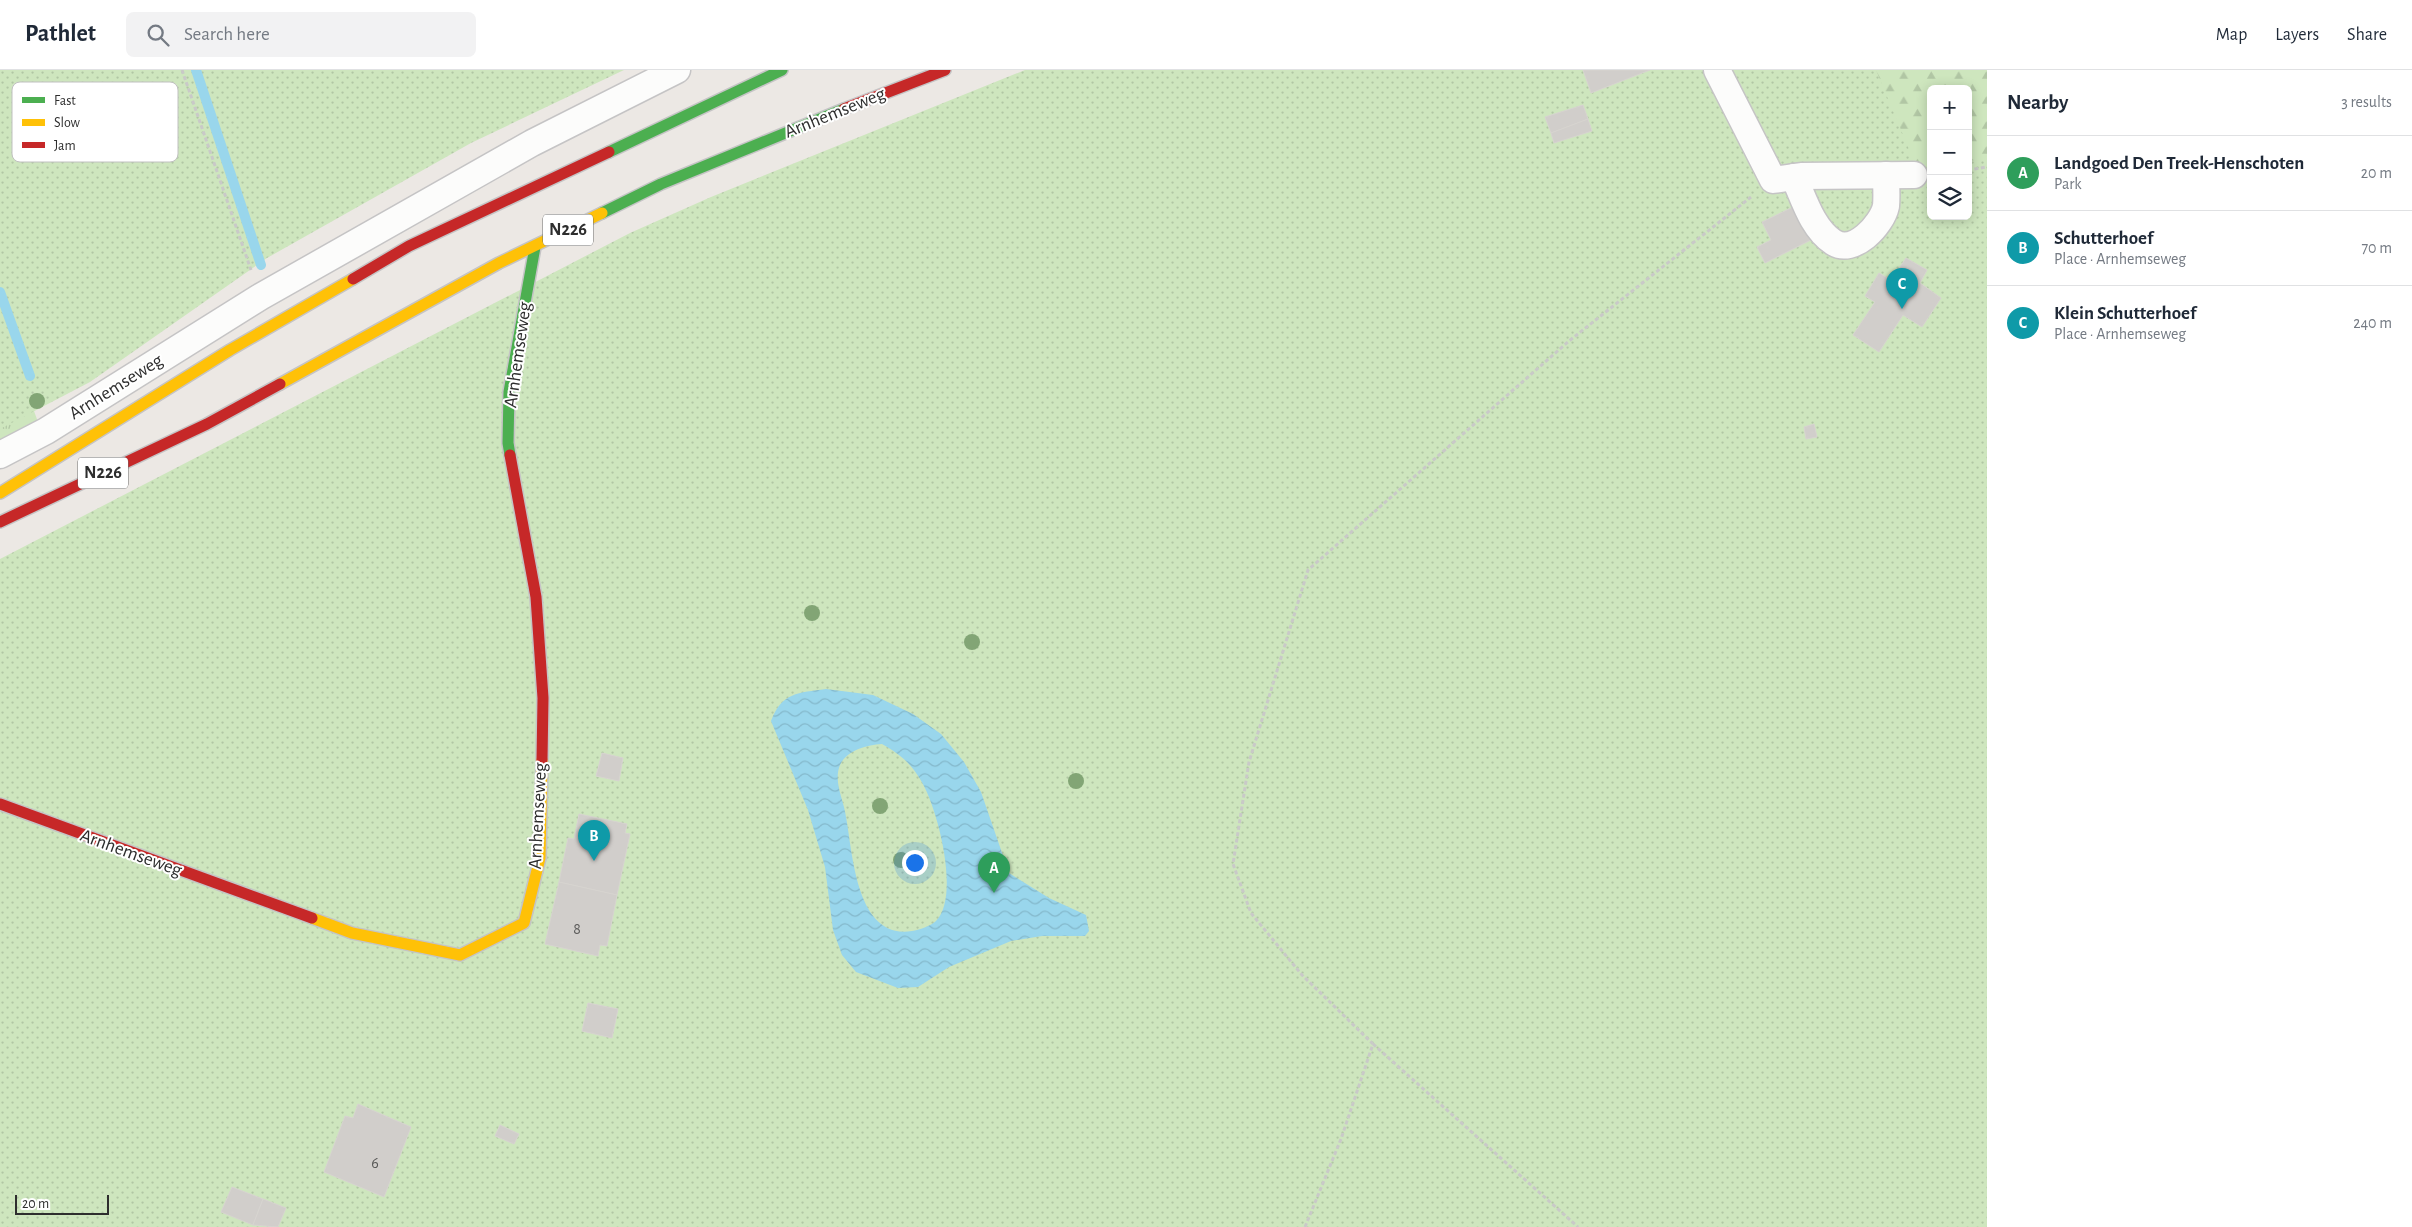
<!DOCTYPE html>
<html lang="en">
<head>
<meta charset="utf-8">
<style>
  :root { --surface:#fff; --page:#f2f2f3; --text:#1f2937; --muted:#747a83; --line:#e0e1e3; --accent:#db2777 }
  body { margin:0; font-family:"Alegreya Sans",sans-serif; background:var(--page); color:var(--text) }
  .controls { position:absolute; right:15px; top:15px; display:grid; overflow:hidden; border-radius:8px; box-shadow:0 2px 12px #0003 }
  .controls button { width:45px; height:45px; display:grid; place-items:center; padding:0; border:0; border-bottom:1px solid var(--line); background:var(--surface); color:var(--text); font:25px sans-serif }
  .scale { position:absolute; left:15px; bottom:12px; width:94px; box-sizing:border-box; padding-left:5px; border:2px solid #2e2e2e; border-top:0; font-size:14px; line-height:18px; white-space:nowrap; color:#2e2e2e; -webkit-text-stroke:4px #fff; paint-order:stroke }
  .you { position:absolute; left:914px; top:792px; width:18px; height:18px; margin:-12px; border:4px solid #fff; border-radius:50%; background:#1a73e8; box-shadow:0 0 0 8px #1a73e833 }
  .badge { display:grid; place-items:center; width:32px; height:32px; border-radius:50%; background:var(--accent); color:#fff; font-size:16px; font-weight:700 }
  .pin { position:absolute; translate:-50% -41px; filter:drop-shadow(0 1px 2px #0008) }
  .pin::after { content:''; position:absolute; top:26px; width:18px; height:15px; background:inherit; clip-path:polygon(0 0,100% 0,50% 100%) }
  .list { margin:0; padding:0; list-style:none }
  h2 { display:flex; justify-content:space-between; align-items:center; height:65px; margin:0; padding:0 20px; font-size:21px }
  h2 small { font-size:16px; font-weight:400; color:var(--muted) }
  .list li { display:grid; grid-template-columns:32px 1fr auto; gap:15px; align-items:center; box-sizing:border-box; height:75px; padding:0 20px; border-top:1px solid var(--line) }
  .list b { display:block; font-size:19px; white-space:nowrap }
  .list p { margin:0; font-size:16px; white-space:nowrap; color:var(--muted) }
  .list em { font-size:16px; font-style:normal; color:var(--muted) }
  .icon { flex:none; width:28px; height:28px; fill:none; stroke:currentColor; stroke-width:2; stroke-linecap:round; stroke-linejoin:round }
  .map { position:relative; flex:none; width:1987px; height:1157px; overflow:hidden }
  header { display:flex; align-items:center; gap:30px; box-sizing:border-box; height:70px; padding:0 25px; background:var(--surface); border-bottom:1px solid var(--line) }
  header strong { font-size:24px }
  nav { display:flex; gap:28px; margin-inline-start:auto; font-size:18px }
  .search { width:350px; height:45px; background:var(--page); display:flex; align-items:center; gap:12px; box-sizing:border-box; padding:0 18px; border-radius:8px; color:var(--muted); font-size:19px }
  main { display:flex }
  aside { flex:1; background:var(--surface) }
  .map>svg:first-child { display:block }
  .grass { fill:url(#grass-tufts) }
  .forest { fill:url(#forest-firs) }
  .park { fill:url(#park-dots) }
  .water { fill:url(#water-waves); fill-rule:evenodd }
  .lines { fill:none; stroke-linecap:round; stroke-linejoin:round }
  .stream { stroke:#99d6ec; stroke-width:10 }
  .building { fill:#d1cecb; stroke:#d7d4d0 }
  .street-casing { stroke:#c5c4c5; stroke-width:29 }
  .fast-casing { stroke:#c5c4c5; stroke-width:14 }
  .slow-casing { stroke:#c5c4c5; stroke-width:14 }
  .jam-casing { stroke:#c5c4c5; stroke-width:14 }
  .path { stroke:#c9c9c8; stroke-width:3; stroke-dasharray:4 2.5; stroke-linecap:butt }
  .street { stroke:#fcfcfb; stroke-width:26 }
  .fast { stroke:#4caf50; stroke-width:11 }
  .slow { stroke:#ffc107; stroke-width:11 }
  .jam { stroke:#c62828; stroke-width:11 }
  .tree { fill:#82a575 }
  .labels { text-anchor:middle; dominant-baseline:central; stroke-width:4; stroke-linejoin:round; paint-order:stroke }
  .number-label { font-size:16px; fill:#585857 }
  .shield { fill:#fff; stroke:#6d6d6d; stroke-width:1 }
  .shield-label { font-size:18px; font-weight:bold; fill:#2e2e2e }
  .street-label { font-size:19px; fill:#2e2e2e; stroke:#fff }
  .key { fill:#fff; stroke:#c0c0c0; stroke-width:1 }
  .key-label { font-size:14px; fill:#2e2e2e }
</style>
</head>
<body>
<header>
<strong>Pathlet</strong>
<div class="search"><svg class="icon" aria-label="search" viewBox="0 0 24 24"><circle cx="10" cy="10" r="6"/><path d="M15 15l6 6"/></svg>Search here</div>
<nav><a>Map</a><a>Layers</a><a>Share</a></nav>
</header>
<main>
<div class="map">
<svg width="1987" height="1157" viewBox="0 0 1987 1157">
  <defs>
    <pattern id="grass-tufts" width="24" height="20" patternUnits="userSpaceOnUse" patternTransform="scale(1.25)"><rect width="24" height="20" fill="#cee6be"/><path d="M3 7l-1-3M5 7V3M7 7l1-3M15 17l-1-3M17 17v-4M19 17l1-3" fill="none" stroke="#b1c6a4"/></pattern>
    <pattern id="forest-firs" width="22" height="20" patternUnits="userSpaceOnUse" patternTransform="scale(1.25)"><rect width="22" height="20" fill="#cee6be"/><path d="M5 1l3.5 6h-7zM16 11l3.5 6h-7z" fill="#b1c6a4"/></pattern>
    <pattern id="park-dots" width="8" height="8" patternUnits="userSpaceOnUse" patternTransform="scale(1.25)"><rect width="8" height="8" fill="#cee6be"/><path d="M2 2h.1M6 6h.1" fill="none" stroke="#b1c6a4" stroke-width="1.8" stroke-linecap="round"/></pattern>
    <pattern id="water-waves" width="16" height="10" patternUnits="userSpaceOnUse" patternTransform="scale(1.25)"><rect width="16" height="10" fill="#99d6ec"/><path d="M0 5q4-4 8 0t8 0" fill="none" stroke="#84b8cb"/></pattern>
  </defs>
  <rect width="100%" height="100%" fill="#ece8e4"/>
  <polygon class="grass" points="0,248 38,352 0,371"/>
  <polygon class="forest" points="1846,0 1987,0 1987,94 1968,97 1968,19 1931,19 1931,101 1803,74"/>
  <g class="park">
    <polygon points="0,0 624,0 471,73 267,188 90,312 0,359"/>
    <polygon points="1025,0 1876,0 1916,96 1931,95 1931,146 1968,146 1968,91 1987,89 1987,1157 0,1157 0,489 630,163 711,127"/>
  </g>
  <path class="water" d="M 826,619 L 873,625 L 913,644 L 941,664 L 964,692 L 981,722 L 1009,803 L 1049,828 L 1086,845 L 1089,861 L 1085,866 L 1042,866 L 1011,871 L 949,897 L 918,917 L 898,918 L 856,902 L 842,885 L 833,860 L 825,797 L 808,740 L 771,651 C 782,622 798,623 826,619 ZM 882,674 C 898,683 910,692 920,709 C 937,735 961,826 936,851 C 931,856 919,860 912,861 C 856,870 853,784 846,747 C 844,730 833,712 840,695 C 847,680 867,675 882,674 Z"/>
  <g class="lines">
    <g class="stream">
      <polyline points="196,0 261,195"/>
      <polyline points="0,222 30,306"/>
    </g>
  </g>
  <g class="building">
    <polygon points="1583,0 1650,0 1591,23"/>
    <polygon points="1583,35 1588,49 1551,63 1545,47"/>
    <polygon points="1588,49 1592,61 1554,73 1551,63"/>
    <polygon points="1795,136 1811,170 1765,193 1757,177 1771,170 1762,152"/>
    <polygon points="1906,188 1927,200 1920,213 1941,228 1922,257 1903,245 1879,282 1853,265 1875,232 1865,226 1879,203 1891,210"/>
    <polygon points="1814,354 1817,367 1806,369 1804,357"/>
    <polygon points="602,683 623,688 619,711 596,706"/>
    <polygon points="579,744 627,754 625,763 630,764 617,825 559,812 568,768 574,769"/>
    <polygon points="559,812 617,825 607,876 600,875 598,886 545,874"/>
    <polygon points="588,933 618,939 612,968 582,961"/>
    <polygon points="358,1034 411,1057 384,1127 324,1102 345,1046 353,1048"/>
    <polygon points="500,1055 519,1064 514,1074 495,1066"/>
    <polygon points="232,1117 263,1129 253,1155 221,1142"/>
    <polygon points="263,1129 286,1138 278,1157 253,1155"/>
  </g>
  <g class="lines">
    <defs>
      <g id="street">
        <polyline points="1717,0 1773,110 1801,106 1914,105"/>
        <path d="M 1794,107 C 1804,129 1812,158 1833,172 C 1853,186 1882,155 1886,136 C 1887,126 1886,115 1886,105"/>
        <polyline points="0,385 46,361 260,227 532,73 677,0"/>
      </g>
      <g id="fast">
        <polyline points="609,82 782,0"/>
        <polyline points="602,143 661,114 844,39"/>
        <polyline points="510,385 508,373 509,322 535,177"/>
      </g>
      <g id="slow">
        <polyline points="280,314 499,193 602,143"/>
        <polyline points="0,423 230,280 353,209"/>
        <polyline points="312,848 352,863 460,885 524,853 540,788 542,690"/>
      </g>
      <g id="jam">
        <polyline points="844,39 945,0"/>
        <polyline points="353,209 409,176 609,82"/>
        <polyline points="510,385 536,527 543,628 542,690"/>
        <polyline points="0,452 207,354 280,314"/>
        <polyline points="0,734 312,848"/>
      </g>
    </defs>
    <use href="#street" class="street-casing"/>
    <use href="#fast" class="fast-casing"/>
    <use href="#slow" class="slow-casing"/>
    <use href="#jam" class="jam-casing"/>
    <g class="path">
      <polyline points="182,0 251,200"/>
      <polyline points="1968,100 1987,97"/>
      <polyline points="1373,974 1578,1157"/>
      <polyline points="1305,1157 1341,1069 1373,974 1302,905 1251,843 1233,794 1249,692 1308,500 1569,271 1751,127"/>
    </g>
    <use href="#street" class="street"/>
    <use href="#fast" class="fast"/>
    <use href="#slow" class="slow"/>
    <use href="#jam" class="jam"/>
  </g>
  <g class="tree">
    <circle cx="37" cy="331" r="8"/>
    <circle cx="812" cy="543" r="8"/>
    <circle cx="972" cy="572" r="8"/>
    <circle cx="1076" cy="711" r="8"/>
    <circle cx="880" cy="736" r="8"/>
    <circle cx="901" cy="790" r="8"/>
  </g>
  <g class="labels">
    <g class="number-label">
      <text x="577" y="859">8</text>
      <text x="375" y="1093">6</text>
    </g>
    <g class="shield">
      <rect x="543" y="144.5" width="50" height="31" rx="4"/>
      <rect x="78" y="387.5" width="50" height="31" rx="4"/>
    </g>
    <g class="shield-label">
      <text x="568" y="160">N226</text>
      <text x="103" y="403">N226</text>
    </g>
    <g class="street-label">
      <text transform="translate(835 43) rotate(-22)">Arnhemseweg</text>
      <text transform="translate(518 285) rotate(-82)">Arnhemseweg</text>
      <text transform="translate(116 317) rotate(-32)">Arnhemseweg</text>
      <text transform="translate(538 746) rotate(-87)">Arnhemseweg</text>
      <text transform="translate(131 783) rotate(20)">Arnhemseweg</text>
    </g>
  </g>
  <rect x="12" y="12" width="166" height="80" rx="8" class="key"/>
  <rect x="22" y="27" width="23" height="6" fill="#4caf50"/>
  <rect x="22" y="49" width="23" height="7" fill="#ffc107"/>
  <rect x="22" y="72" width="23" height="6" fill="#c62828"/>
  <g class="key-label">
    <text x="54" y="35">Fast</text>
    <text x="54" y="57">Slow</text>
    <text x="54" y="80">Jam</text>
  </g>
</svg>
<div class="controls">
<button>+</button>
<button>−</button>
<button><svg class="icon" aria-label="layers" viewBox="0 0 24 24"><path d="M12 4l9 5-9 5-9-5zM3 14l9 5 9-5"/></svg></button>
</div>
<div class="scale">20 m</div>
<div class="you"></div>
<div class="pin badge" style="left:994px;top:823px;background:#2e9e5b">A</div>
<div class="pin badge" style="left:594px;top:791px;background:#0f9aa8">B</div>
<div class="pin badge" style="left:1902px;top:239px;background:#0f9aa8">C</div>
</div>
<aside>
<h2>Nearby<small>3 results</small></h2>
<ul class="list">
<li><span class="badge" style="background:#2e9e5b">A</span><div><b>Landgoed Den Treek-Henschoten</b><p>Park</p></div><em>20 m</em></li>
<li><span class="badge" style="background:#0f9aa8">B</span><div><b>Schutterhoef</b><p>Place · Arnhemseweg</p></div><em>70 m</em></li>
<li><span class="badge" style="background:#0f9aa8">C</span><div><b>Klein Schutterhoef</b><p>Place · Arnhemseweg</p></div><em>240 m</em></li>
</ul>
</aside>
</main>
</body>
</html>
